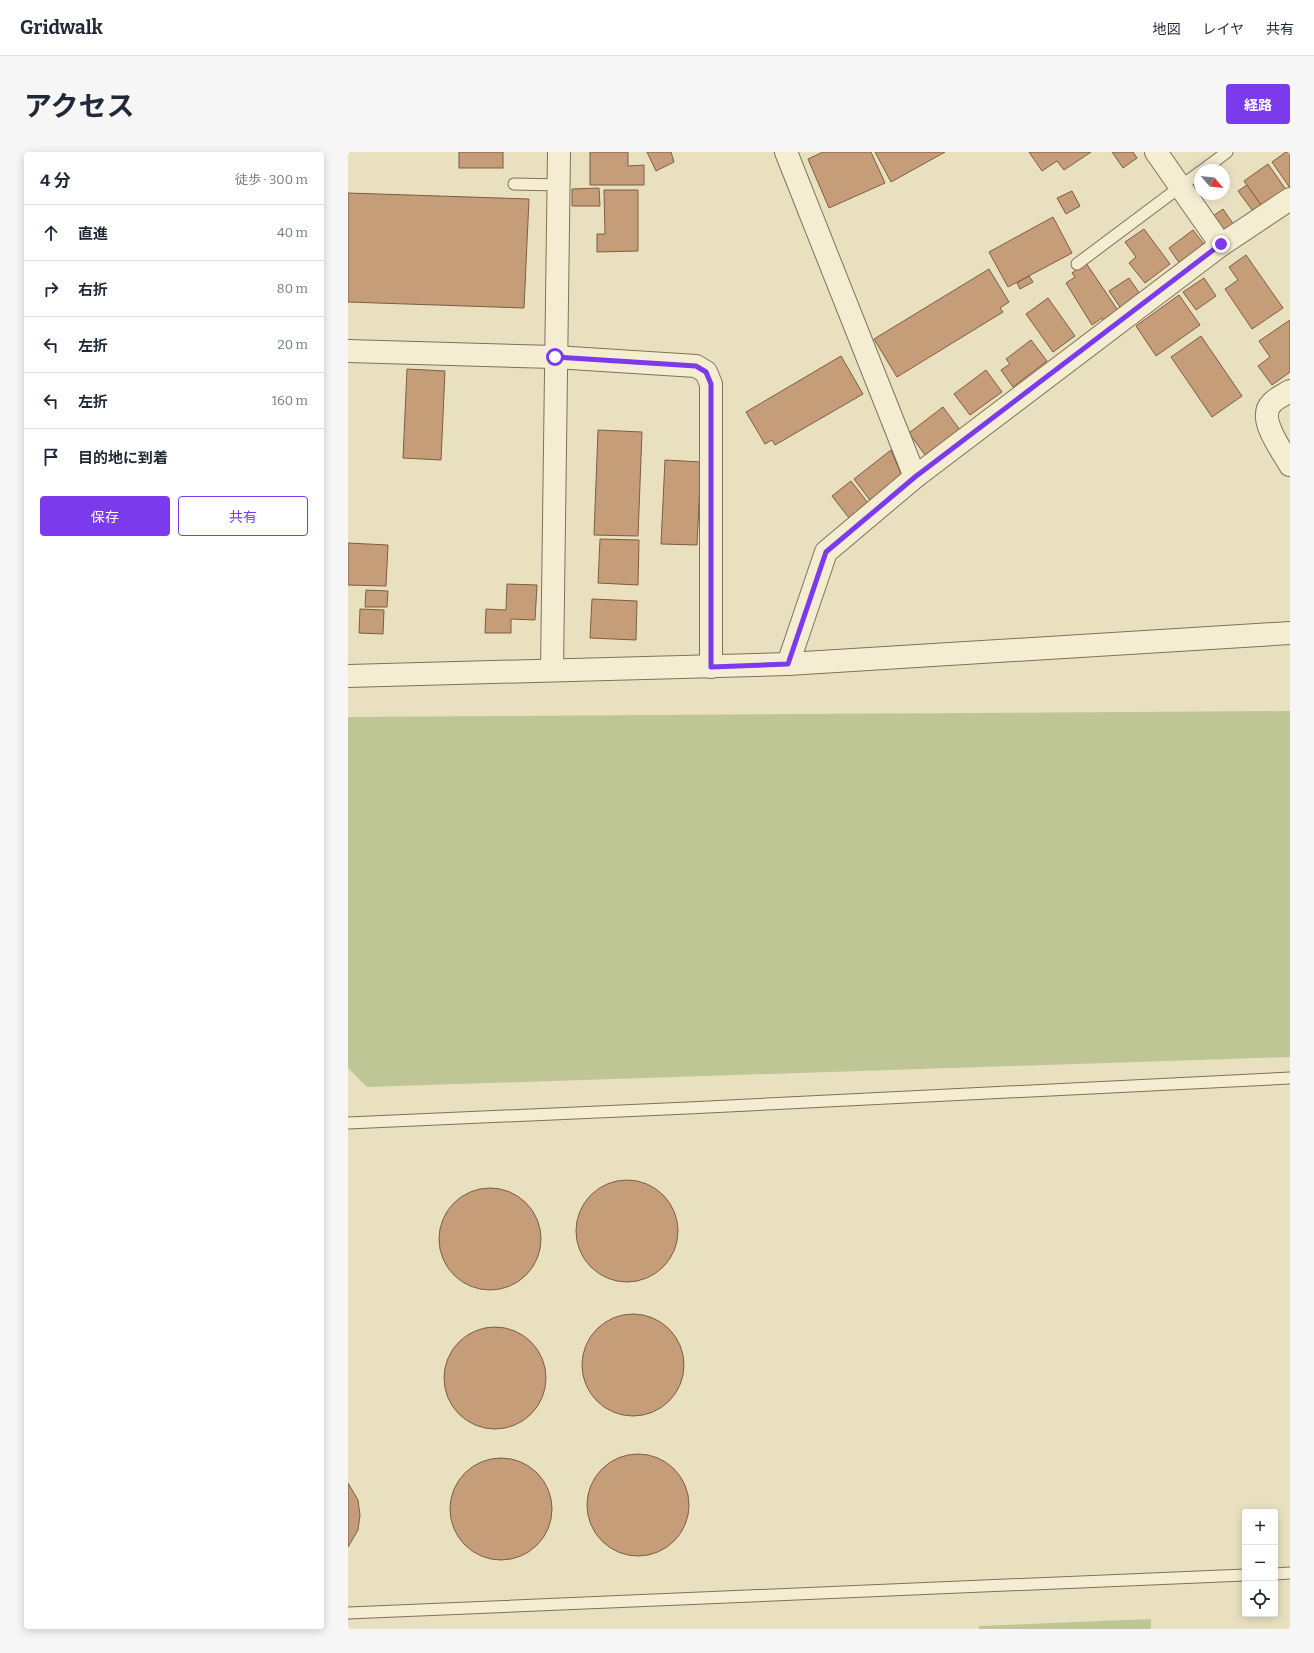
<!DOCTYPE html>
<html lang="ja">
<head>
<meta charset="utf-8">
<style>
  :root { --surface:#fff; --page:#f6f6f7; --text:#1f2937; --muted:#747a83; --line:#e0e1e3; --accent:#7c3aed }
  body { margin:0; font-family:Bitter,"Noto Sans JP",serif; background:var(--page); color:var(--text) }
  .controls { position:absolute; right:12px; bottom:12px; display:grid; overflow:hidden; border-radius:4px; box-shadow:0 2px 10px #0003 }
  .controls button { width:36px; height:36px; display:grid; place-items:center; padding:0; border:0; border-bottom:1px solid var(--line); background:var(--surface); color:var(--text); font:20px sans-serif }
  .compass { position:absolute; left:846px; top:12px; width:36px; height:36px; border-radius:50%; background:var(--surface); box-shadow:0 2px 10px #0003; rotate:118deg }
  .stop { position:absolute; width:12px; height:12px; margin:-9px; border:3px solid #7c3aed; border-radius:50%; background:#fff }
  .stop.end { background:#7c3aed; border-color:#fff; box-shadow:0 1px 4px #0008 }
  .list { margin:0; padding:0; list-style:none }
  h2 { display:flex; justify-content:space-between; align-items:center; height:52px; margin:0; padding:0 16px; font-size:17px }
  h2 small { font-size:13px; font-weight:400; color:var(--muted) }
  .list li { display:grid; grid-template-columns:26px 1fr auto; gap:12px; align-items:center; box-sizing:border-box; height:56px; padding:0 16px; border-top:1px solid var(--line) }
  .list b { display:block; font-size:15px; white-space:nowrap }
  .list em { font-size:13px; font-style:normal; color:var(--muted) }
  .actions { display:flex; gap:8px; padding:12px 16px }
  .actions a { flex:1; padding:9px 0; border:1px solid var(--accent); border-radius:4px; text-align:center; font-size:14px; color:var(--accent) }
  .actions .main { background:var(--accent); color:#fff }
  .icon { flex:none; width:22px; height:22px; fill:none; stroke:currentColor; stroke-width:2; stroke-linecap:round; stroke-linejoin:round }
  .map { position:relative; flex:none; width:942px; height:1477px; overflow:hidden; border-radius:4px }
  header { display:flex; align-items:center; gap:24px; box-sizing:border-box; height:56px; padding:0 20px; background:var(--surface); border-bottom:1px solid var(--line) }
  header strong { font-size:19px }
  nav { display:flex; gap:22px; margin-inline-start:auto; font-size:14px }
  .intro { display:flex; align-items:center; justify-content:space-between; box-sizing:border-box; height:96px; padding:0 24px }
  h1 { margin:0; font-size:28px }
  .button { padding:10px 18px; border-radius:4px; background:var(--accent); color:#fff; font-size:14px; font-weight:700 }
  main { display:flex; gap:24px; padding:0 24px }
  aside { flex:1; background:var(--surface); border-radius:4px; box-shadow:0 2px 10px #0003 }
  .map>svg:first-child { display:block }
  .green { fill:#bec695 }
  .building { fill:#c59d79; stroke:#7e5d41 }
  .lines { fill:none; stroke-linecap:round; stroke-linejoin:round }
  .service-casing { stroke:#81715a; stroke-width:13 }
  .minor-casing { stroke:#81715a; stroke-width:24 }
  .tertiary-casing { stroke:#81715a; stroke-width:24 }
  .service { stroke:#f5edd2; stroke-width:11 }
  .minor { stroke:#f5edd2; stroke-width:22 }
  .tertiary { stroke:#f5edd2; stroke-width:22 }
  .route { stroke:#7c3aed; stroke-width:5 }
</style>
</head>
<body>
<header>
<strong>Gridwalk</strong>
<nav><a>地図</a><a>レイヤ</a><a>共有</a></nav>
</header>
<div class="intro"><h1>アクセス</h1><a class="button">経路</a></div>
<main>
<aside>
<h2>4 分<small>徒歩 · 300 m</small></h2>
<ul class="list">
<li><svg class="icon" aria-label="ahead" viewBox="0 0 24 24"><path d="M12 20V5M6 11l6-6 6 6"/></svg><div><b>直進</b></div><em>40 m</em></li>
<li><svg class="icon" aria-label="right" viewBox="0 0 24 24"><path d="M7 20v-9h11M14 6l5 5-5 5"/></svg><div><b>右折</b></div><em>80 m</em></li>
<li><svg class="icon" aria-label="left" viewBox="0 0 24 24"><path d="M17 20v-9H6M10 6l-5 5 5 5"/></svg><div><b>左折</b></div><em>20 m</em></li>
<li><svg class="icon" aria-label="left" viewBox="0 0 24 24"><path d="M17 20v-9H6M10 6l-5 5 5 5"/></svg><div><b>左折</b></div><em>160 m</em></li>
<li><svg class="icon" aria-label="arrive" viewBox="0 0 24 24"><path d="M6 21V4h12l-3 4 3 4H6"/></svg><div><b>目的地に到着</b></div></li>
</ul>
<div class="actions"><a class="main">保存</a><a>共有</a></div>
</aside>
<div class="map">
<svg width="942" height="1477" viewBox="0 0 942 1477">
  <rect width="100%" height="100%" fill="#e9e0c0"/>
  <g class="green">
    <polygon points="942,559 942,905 19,935 0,916 0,565"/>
    <polygon points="803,1467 803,1477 631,1477 631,1474"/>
  </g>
  <g class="building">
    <rect x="111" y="0" width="44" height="16"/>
    <polygon points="242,0 280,0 280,14 296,13 296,33 242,33"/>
    <polygon points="299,0 323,0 326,10 308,19"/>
    <polygon points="475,0 523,0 537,31 481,56 460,7"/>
    <polygon points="527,0 597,0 543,30"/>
    <polygon points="681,0 743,0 716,18 709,9 694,19"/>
    <polygon points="764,0 785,0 789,6 775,16"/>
    <polygon points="938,0 942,0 942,36 924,10"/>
    <polygon points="920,12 939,39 915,56 896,29"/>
    <polygon points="899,33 915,56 907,62 890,39"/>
    <polygon points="251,36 252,54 224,54 224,37"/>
    <polygon points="256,38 290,38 290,99 249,100 249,82 257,82"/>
    <polygon points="724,39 732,54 718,62 709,46"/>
    <polygon points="0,41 181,47 176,156 0,150"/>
    <polygon points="875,57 888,76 874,86 861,67"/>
    <polygon points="705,65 724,101 660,135 641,100"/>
    <polygon points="796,77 822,112 797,131 781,111 788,105 777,90"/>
    <polygon points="845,78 859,96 834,115 821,96"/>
    <polygon points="898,103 935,156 904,177 877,137 890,128 881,115"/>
    <polygon points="738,111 771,160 756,169 754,166 744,173 718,131 727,125 724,121"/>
    <polygon points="641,117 661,150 652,156 655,160 549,225 526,187"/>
    <polygon points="681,124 685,130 672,137 669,131"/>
    <polygon points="781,126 794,145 774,158 761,139"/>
    <polygon points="856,126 868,144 848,158 835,140"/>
    <polygon points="831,143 852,173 808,204 788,174"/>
    <polygon points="700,146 727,184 705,200 678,162"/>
    <polygon points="942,168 942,220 924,233 910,214 922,205 911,189"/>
    <polygon points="853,184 894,244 864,265 823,205"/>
    <polygon points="683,188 699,209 665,235 653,218 662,212 658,207"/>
    <polygon points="493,204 515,242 427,293 424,288 417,292 398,260"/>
    <polygon points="59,217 97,219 93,308 55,306"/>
    <polygon points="638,218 654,240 622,263 606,242"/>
    <polygon points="595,255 612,278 577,303 561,281"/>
    <polygon points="250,278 294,280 290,384 246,383"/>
    <polygon points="543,298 555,327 524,351 506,327"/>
    <polygon points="317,308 353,310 349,393 313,392"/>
    <polygon points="503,329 520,351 501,366 484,344"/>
    <polygon points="252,387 291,388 290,433 250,431"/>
    <polygon points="0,391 40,393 38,434 0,433"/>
    <polygon points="159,432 189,433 187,468 163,467 163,481 137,481 138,457 158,458"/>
    <polygon points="18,438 40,439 39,455 17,455"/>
    <polygon points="244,447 289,449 288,488 242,486"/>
    <polygon points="12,457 36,458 35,482 11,481"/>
    <circle cx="279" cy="1079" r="51"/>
    <circle cx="142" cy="1087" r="51"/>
    <circle cx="285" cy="1213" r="51"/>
    <circle cx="147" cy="1226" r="51"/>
    <circle cx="290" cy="1353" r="51"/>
    <circle cx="153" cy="1357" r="51"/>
    <polygon points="0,1331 10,1348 12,1363 10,1378 0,1395"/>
  </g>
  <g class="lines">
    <defs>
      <g id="service">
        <polyline points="855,18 879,0"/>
        <polyline points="166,32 211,33"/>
        <polyline points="729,112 852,20"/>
        <polyline points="0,971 340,956 942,926"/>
        <polyline points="927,1422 942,1421"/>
        <polyline points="0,1461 897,1423"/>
      </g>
      <g id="minor">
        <polyline points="438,0 567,325"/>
        <polyline points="808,0 873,93"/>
        <polyline points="0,199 207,205 348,214 358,220 363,232 363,515"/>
        <path d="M 942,239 C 936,243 928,246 924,251 C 908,266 934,298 942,313"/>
        <polyline points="440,512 478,400 567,325 873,93 942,47"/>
        <polyline points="204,518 211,0"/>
      </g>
      <polyline id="tertiary" points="0,524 440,512 942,481"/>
    </defs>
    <use href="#service" class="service-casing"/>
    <use href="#minor" class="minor-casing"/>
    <use href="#tertiary" class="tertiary-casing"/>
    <use href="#service" class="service"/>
    <use href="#minor" class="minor"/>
    <use href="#tertiary" class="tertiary"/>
  </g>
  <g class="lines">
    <polyline class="route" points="207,205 348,214 358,220 363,232 363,515 440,512 478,400 567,325 873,92"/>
  </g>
</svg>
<div class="controls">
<button>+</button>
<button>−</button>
<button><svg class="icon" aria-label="locate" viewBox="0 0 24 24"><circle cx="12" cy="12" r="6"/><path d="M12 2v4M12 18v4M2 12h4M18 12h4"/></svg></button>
</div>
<svg class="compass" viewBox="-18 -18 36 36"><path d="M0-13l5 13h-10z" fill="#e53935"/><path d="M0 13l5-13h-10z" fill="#747a83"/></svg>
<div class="stop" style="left:207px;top:205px"></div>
<div class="stop end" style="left:873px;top:92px"></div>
</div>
</main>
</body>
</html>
